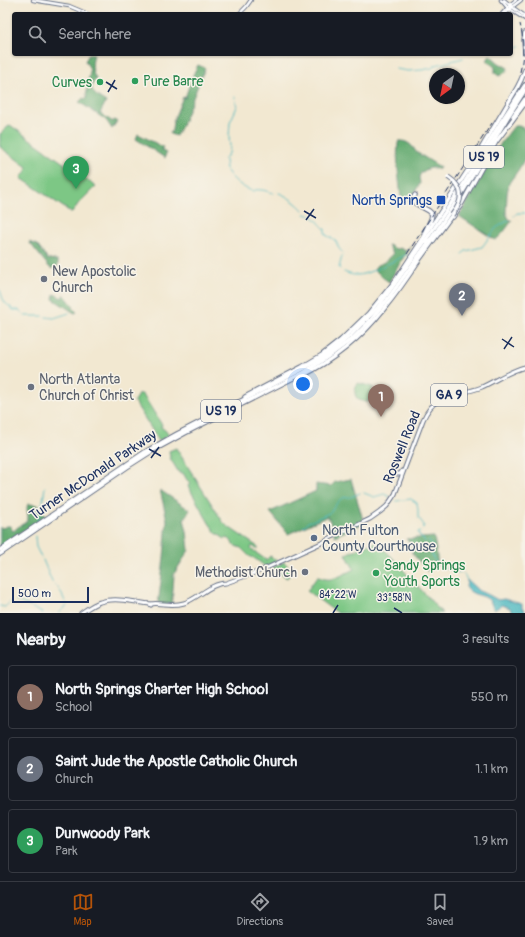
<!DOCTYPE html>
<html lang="en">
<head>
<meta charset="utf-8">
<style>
  :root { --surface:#171b24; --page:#20242c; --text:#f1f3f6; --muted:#9ea1a6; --line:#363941; --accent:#b45309 }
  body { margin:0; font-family:Pangolin,sans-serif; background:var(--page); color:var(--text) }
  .compass { position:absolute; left:429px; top:68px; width:36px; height:36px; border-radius:50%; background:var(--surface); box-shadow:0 1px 3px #0004; rotate:213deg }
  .scale { position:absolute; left:12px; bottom:10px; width:77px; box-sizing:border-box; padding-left:4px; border:2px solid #1b2f5e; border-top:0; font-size:11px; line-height:14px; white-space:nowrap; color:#1b2f5e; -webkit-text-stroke:3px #f7f3e8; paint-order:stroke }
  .you { position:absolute; left:303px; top:384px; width:14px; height:14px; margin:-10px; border:3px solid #fff; border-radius:50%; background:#1a73e8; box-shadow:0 0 0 6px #1a73e833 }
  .badge { display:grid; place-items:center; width:26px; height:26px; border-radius:50%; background:var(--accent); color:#fff; font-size:13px; font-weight:700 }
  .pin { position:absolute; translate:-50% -33px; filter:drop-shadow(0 1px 2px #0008) }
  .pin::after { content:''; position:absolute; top:21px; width:14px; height:12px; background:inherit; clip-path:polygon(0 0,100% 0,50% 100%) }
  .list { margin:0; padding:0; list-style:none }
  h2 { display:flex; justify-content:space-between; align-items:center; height:52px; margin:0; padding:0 16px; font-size:17px }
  h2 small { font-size:13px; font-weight:400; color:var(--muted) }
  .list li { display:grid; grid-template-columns:26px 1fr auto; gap:12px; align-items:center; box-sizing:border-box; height:64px; margin:0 8px 8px; padding:0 8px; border:1px solid var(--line); border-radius:4px }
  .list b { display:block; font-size:15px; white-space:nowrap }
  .list p { margin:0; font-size:13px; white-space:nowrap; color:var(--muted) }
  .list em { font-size:13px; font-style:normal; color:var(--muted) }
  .icon { flex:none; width:22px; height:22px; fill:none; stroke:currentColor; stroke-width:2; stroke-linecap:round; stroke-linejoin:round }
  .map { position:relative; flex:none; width:525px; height:613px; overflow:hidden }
  .search { position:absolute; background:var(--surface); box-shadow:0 1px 3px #0004; left:12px; right:12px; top:12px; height:44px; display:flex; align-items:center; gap:10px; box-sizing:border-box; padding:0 14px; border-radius:4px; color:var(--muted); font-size:15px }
  .sheet { height:268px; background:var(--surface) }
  nav { display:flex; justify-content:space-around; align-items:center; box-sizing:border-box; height:56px; border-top:1px solid var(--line); background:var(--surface); font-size:11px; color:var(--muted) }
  nav a { display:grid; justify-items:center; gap:2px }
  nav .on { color:var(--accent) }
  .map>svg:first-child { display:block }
  .green { fill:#7dc785; stroke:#4c7b72 }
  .forest { fill:#66ac72; stroke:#406e68 }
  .water { fill:#48b7c0; stroke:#32738f }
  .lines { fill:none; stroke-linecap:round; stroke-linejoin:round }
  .stream { stroke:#48b7c0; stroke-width:1 }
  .secondary-casing { stroke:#667086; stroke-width:4.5 }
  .primary-casing { stroke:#667086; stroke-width:5 }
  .highway-casing { stroke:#667086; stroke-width:5.5 }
  .secondary { stroke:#fff; stroke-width:2.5 }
  .primary { stroke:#fff; stroke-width:3 }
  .highway { stroke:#fff; stroke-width:3.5 }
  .rail { stroke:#1b2f5e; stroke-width:1; stroke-dasharray:6 3; stroke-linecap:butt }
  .highway-bridge-casing { stroke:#667086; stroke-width:5.5; stroke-linecap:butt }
  .highway-bridge { stroke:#fff; stroke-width:3.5 }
  .ticks { fill:none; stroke:#1b2f5e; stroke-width:1.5 }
  .leisure-dot { fill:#2e9e5b; stroke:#f7f3e8; stroke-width:1.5 }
  .transit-dot { fill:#1a4fb4; stroke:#f7f3e8; stroke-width:1.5 }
  .worship-dot { fill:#6b7280; stroke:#f7f3e8; stroke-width:1.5 }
  .service-dot { fill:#5c6f8a; stroke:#f7f3e8; stroke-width:1.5 }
  .labels { text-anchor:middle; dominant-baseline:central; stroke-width:3; stroke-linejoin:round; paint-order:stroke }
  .shield { fill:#f7f3e8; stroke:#5d6a87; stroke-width:1 }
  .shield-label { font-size:13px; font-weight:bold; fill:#1b2f5e }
  .leisure-label { font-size:14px; fill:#27864d; stroke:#f7f3e8; text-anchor:start }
  .transit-label { font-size:14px; fill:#164399; stroke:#f7f3e8; text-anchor:end }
  .worship-label { font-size:14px; fill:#5b616d; stroke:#f7f3e8; text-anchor:start }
  .street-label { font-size:14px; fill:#1b2f5e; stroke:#f7f3e8 }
  .service-label { font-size:14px; fill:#4e5e75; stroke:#f7f3e8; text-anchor:start }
  .ticks-label { font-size:10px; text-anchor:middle; fill:#1b2f5e; stroke:#f7f3e8; stroke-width:3; stroke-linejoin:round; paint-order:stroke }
</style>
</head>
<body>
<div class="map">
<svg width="525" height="613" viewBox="0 0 525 613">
  <rect width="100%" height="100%" fill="#f7f3e8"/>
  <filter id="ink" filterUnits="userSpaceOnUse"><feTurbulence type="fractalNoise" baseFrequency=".025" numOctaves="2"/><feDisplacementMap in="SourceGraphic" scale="8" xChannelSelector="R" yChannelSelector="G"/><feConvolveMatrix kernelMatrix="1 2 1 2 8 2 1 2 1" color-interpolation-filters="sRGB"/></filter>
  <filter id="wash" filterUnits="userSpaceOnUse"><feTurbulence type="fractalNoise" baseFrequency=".012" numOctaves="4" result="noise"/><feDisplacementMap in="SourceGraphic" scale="16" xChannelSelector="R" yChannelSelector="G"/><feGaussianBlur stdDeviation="0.9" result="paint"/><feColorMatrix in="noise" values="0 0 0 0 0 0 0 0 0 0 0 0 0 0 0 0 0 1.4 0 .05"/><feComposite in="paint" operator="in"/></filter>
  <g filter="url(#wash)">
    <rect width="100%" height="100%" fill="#f2e8d1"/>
    <g class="green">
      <polygon points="10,125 96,186 78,204 72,213 21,178 26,171 27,167 0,147 0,134"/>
      <path d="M 358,383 L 373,387 L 368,402 C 355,402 352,393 358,383 Z"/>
      <polygon points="139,393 143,395 162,425 161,427 165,430 169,435 159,441 134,401"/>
      <path d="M 176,448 L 223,522 L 227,526 L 258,547 L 257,549 L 252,546 L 251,549 L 266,560 L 270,556 L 276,560 L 276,561 L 266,567 L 254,558 L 249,556 L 241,548 L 233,545 C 232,542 231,539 227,538 L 225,539 L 216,533 L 209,523 L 188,486 L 190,483 L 187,480 L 183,473 L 179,473 L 170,458 L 169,451 Z"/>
      <path d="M 377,542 L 389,554 L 442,613 L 337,613 L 307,591 L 317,577 C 321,577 323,579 326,579 C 333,581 348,572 354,569 L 346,554 L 352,551 L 352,552 L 357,550 L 360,546 L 362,546 L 363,547 Z"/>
      <polygon points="284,562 289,567 294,568 294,569 287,578 272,568"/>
    </g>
    <g class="forest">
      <path d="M 89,54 L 94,54 C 92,61 91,72 96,79 C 86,91 97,96 106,102 L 100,113 L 113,122 L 114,120 L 117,121 L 112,129 L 106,120 L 79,102 L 83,98 L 85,99 L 87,97 L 86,94 L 87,92 L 87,88 L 85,85 C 91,76 92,70 85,61 Z"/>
      <path d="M 490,55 L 499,63 L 508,68 C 507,72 503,74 499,76 L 495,73 L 495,67 L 487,61 Z"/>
      <path d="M 198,65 L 205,68 L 181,128 L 179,130 L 176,136 L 170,134 L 172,130 L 173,121 L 183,97 L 185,98 C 189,86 192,75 198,65 Z"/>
      <path d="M 514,126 L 519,126 L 525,129 L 525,158 L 519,169 L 509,183 L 507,194 L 506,213 L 509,219 L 512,221 C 506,228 503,235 495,240 L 459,216 L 501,143 Z"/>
      <path d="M 138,134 L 146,138 L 163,147 L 161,150 L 166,153 L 165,158 C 155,152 146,145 136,139 Z"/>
      <path d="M 399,141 C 407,140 413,146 416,152 L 440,167 L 439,169 C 433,166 426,169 421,173 L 419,177 L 420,183 L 411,200 L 403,198 L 401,197 C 399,179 396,161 398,143 Z"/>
      <polygon points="29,242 37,245 48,260 50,259 58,261 58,263 57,269 51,268 50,268"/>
      <path d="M 388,245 L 389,245 L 396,249 L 400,248 L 406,251 L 411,245 L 389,282 L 382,277 L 374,269 L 377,265 C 383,264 390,258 393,254 Z"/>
      <polygon points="54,294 62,298 64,294 74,307 73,308 77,312 75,313 73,312 53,299"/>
      <polygon points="351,479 364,523 335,536 328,516 288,534 270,512 316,491 316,484 331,486 335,482"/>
      <polygon points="160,490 190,510 184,519 187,531 189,550 174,574 172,606 166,606 158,605 164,557 167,520"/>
      <path d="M 28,504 L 38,505 L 46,516 L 25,530 L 17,534 L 0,547 L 0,527 L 2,528 L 7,526 L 10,526 L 13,531 L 14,531 C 17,526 23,525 27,521 C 30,516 25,510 28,504 Z"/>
      <polygon points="434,537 438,564 428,572 412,553 413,545 406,539"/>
    </g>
    <path class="water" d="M 467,580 L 479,591 L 489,595 L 498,600 L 504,599 L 522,604 L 522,608 L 525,611 L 525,613 L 512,613 L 510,608 L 502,605 L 494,610 C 492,607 492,604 490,601 C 483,593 472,597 466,587 Z"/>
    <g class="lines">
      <g class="stream">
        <polyline points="511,47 514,45 517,47 520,46"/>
        <polyline points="396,69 408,71 422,70 432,68 436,65 463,58"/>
        <polyline points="225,159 229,153 230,147 229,137 230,122 237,107 235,97"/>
        <polyline points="225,160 226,169"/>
        <path d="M 227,171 C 232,179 244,190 254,191"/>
        <path d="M 255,190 C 261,189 267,191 273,193"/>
        <path d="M 279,193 C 286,195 298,204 303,210"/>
        <path d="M 305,214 C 316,216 318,223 325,229 L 325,232 L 327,236 C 340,240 335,246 342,252"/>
        <polyline points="514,216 517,213 525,213"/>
        <polyline points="462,254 466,251 482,247 496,228 509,220"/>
        <polyline points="340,269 339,268 342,256"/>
        <path d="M 344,272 C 357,278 364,274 377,269 C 383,266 388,264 394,261 C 401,258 401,256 408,255"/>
        <path d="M 0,290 C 3,298 3,303 11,307 L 13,310 L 19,310 L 22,313"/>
        <polyline points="24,315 26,316 43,316"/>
        <polyline points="46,317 54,318 69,313"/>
        <polyline points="364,493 374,497 384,494 390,497"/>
        <polyline points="351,497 360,493"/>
        <polyline points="43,501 45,487"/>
        <polyline points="396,501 411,499 417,503 418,510 418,517 424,525 423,528"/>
        <path d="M 335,506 C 339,499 342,497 350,497"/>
        <polyline points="38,521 42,503"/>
        <polyline points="312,521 331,512 334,507"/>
        <polyline points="303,527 308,522 311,521"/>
        <polyline points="420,532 418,532 418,534 426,542"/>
        <polyline points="35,536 36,547 41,557"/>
        <path d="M 429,541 C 435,547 431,549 432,555 C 435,568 454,571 464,574 L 467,580"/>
        <polyline points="43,560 52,582 59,589 66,603"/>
        <polyline points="16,601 25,604 42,613"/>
        <polyline points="0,606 5,607 10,602"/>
        <polyline points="59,613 67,606"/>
      </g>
    </g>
  </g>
  <g filter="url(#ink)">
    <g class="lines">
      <defs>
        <g id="secondary">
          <polyline points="33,0 69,6 88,14"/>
          <polyline points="501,0 508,8 525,19"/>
          <polyline points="504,0 512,7 525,16"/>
          <polyline points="239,14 246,7 251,0"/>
          <polyline points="502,14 511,4 516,0"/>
          <polyline points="505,14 512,7 521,0"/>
        </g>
        <g id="primary">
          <polyline points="397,474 400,474 402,471"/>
          <path d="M 150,604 C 161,602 171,607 184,603 C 198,599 210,583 226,583 L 260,571 L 328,540 L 328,539 L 370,519 L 380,512 L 387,506 L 395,494 L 423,420 C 436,390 457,397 482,387 C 497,380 509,371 525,367"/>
          <path d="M 81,613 C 87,609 93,604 100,602 C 115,597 134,602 150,604 L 151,605"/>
        </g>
        <g id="highway">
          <polyline points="525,33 524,40 525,52"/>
          <polyline points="513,116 525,99"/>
          <polyline points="415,195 413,199 415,203 429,211 432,214 431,219 424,234"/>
          <polyline points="453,217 461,205 496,142 525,103"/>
          <path d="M 300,377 C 332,361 361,338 383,310 C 396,294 408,277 419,260 C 430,245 441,230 452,215"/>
          <polyline points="245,397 302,367 322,355 341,340 368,314 395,281 440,213 472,164 517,88 521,80 525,70"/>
          <polyline points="0,550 145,452 177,434 303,369 329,353 351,335 378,307 435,227 460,190 501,122 525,85"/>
          <polyline points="0,554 127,467 152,451 185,433 305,372 330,355 353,338 369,322 387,300 438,229 462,193 507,118 525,90"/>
        </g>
      </defs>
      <use href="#secondary" class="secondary-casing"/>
      <use href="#primary" class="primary-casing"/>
      <use href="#highway" class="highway-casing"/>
      <use href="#secondary" class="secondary"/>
      <use href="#primary" class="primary"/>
      <use href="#highway" class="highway"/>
      <g class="rail">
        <path d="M 520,72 C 524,56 524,39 520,24"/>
        <polyline points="407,254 492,123"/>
      </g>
      <defs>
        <path id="highway-bridge" d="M 448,177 C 465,188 463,201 452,215"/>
      </defs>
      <use href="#highway-bridge" class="highway-bridge-casing"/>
      <use href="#highway-bridge" class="highway-bridge"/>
    </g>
  </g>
  <path class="ticks" d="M 106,82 L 117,89M 108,92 L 115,80M 304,211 L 316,218M 306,220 L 314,209M 502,339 L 514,347M 504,349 L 512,337M 149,449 L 161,456M 151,458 L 159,447M 394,608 L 402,613M 333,613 L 338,605"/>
  <g class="leisure-dot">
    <circle cx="135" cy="81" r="4"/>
    <circle cx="100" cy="82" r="4"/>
    <circle cx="376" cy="573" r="4"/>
  </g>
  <rect class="transit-dot" x="436" y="195" width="10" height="10" rx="2"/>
  <g class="worship-dot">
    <circle cx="44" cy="279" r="4"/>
    <circle cx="31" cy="387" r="4"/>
    <circle cx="305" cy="572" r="4"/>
  </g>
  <circle class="service-dot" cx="314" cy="538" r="4"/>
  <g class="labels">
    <g class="shield">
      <rect x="464" y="146" width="40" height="22" rx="3"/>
      <rect x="431" y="384" width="36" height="22" rx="3"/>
      <rect x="201" y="400" width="40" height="22" rx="3"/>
    </g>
    <g class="shield-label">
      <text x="484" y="157">US 19</text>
      <text x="449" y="395">GA 9</text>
      <text x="221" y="411">US 19</text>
    </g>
    <g class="leisure-label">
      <text x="143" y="81">Pure Barre</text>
      <text x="92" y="82" text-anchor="end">Curves</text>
      <text x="384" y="565">Sandy Springs<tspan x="384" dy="16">Youth Sports</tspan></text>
    </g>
    <g class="transit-label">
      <text x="432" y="200">North Springs</text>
    </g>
    <g class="worship-label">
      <text x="52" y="271">New Apostolic<tspan x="52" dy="16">Church</tspan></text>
      <text x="39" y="379">North Atlanta<tspan x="39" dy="16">Church of Christ</tspan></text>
      <text x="297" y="572" text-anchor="end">Methodist Church</text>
    </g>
    <g class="street-label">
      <text transform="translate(402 447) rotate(-68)">Roswell Road</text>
      <text transform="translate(93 475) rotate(-34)">Turner McDonald Parkway</text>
    </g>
    <g class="service-label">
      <text x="322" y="530">North Fulton<tspan x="322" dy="16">County Courthouse</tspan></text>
    </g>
  </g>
  <g class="ticks-label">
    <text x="338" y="598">84°22'W</text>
    <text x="394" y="601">33°58'N</text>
  </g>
</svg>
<svg class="compass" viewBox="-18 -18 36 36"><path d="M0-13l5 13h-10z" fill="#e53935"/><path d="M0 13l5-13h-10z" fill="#9ea1a6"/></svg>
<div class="scale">500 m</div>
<div class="you"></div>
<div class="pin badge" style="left:381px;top:417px;background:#8d6e63">1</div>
<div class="pin badge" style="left:462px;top:316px;background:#6b7280">2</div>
<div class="pin badge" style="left:76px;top:189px;background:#2e9e5b">3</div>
<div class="search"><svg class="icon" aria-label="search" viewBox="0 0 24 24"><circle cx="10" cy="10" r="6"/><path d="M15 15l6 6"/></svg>Search here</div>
</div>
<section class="sheet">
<h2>Nearby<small>3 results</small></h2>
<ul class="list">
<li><span class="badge" style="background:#8d6e63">1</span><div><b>North Springs Charter High School</b><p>School</p></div><em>550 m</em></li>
<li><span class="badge" style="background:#6b7280">2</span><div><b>Saint Jude the Apostle Catholic Church</b><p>Church</p></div><em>1.1 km</em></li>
<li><span class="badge" style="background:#2e9e5b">3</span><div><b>Dunwoody Park</b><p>Park</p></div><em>1.9 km</em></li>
</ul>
</section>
<nav>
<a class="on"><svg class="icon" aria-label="map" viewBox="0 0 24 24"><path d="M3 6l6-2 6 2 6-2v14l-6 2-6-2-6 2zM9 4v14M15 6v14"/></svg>Map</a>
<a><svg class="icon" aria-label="directions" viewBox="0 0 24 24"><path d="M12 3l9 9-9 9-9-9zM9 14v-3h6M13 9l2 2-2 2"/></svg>Directions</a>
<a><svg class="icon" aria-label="saved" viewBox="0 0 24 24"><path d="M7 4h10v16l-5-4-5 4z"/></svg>Saved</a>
</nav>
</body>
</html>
